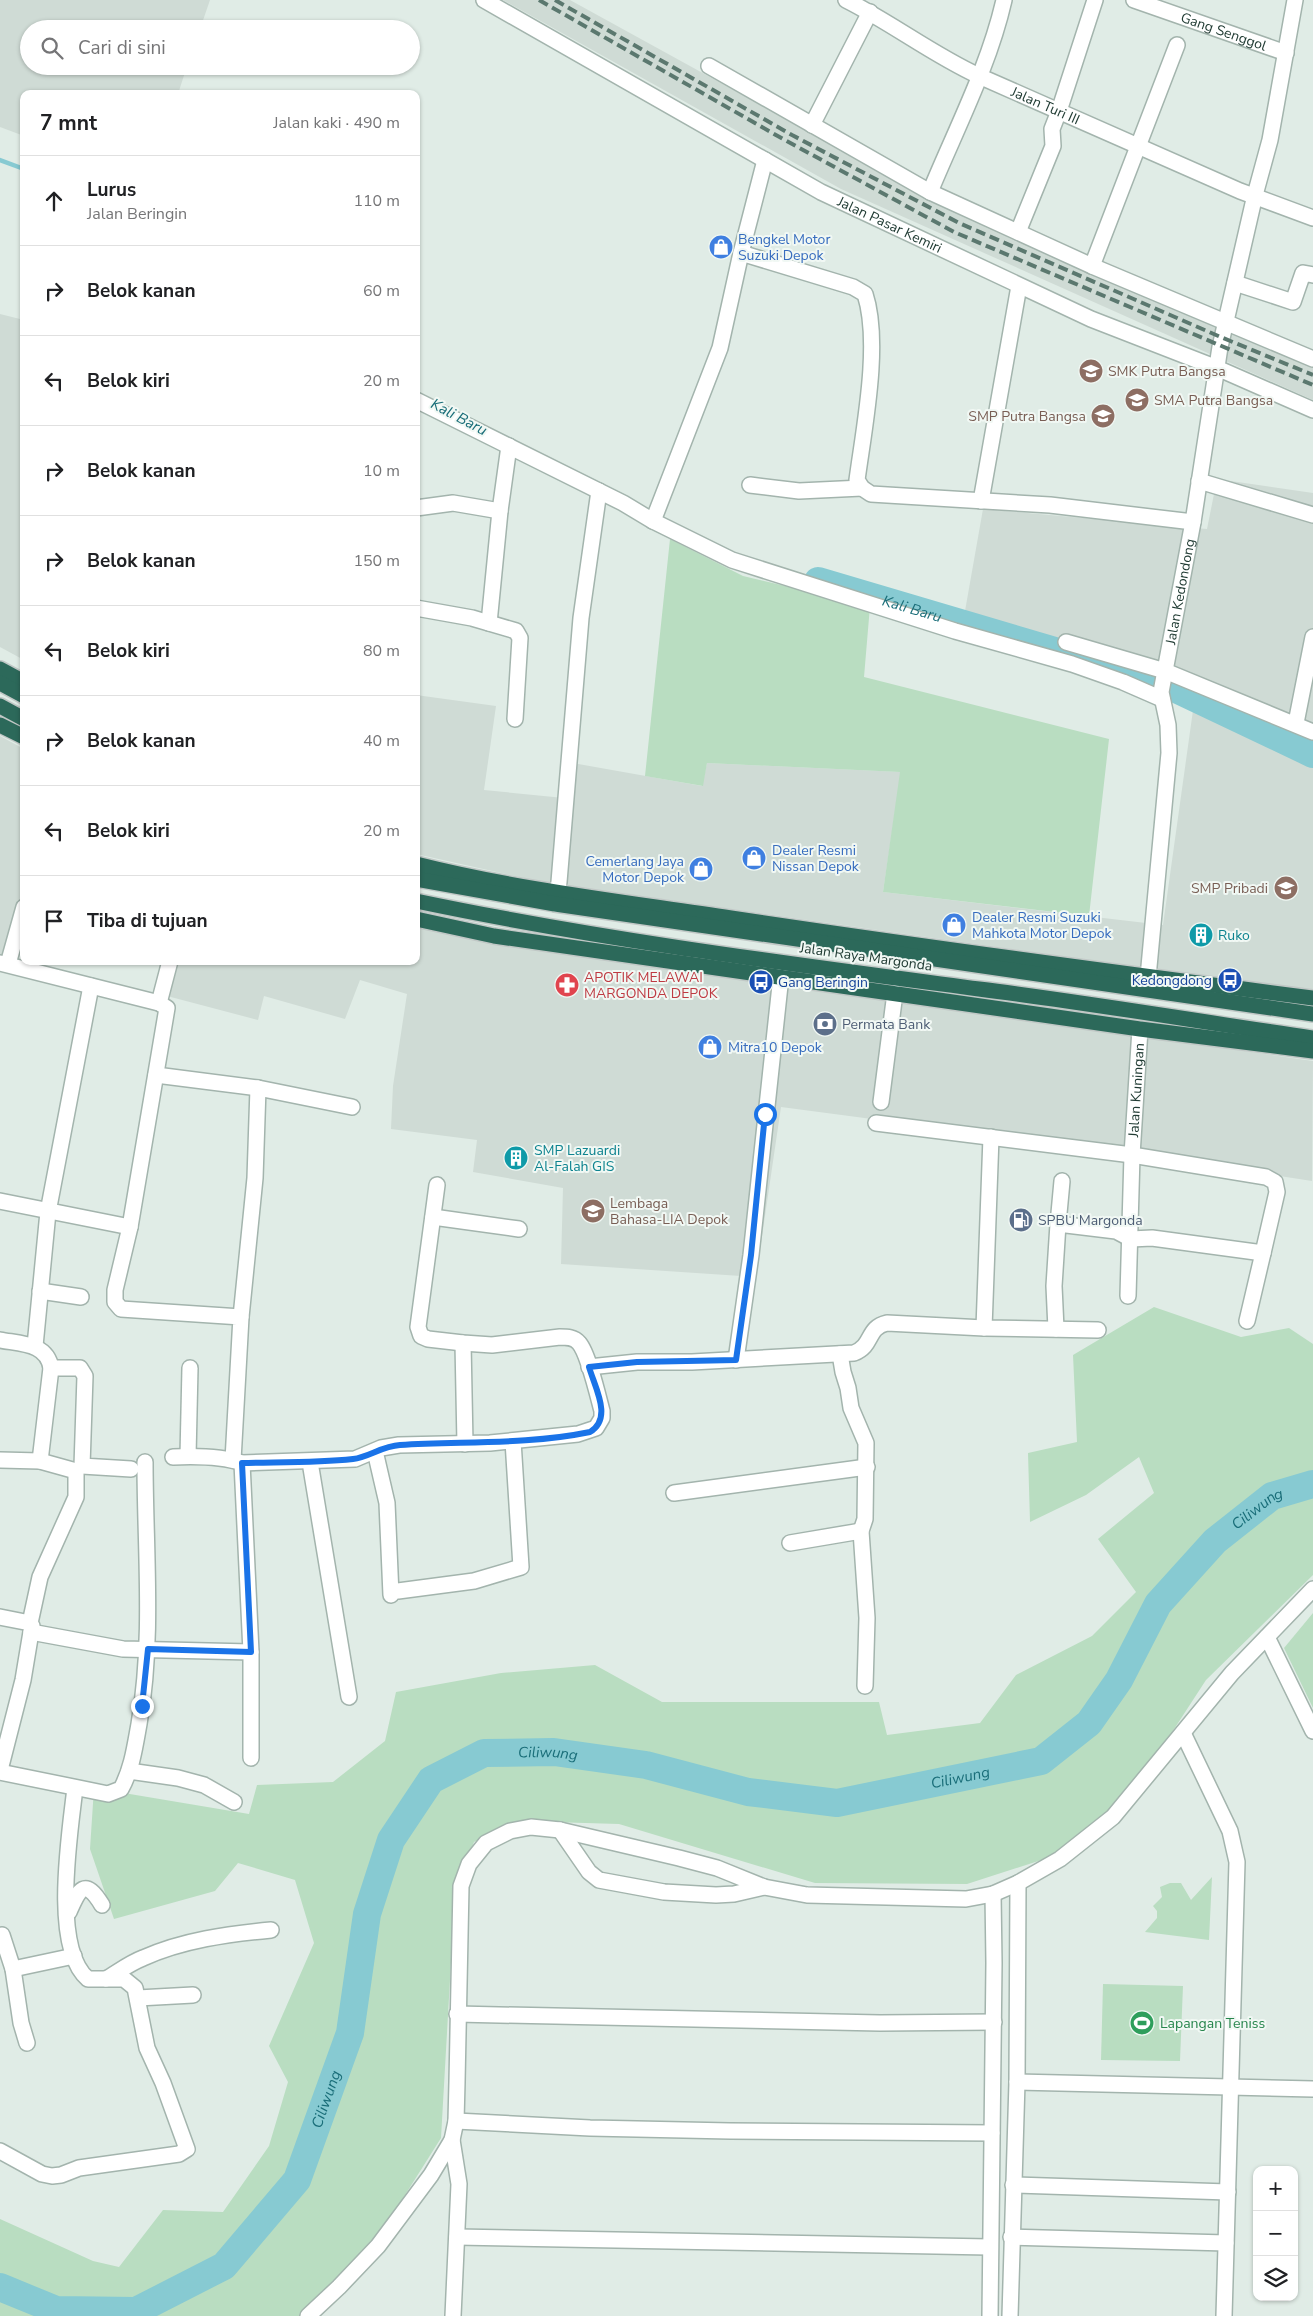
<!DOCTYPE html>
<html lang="id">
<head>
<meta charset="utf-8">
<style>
  :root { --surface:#fff; --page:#f2f2f2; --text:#202124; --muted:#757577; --line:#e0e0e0 }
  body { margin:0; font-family:"Nunito Sans",sans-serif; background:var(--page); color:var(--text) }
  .controls { position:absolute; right:15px; bottom:15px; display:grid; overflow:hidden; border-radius:10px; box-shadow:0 1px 4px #0004 }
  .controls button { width:45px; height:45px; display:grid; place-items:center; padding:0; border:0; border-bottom:1px solid var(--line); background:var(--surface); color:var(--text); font:25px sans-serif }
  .stop { position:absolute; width:15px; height:15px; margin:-11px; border:4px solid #1a73e8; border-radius:50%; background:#fff }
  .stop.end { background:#1a73e8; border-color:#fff; box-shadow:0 1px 5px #0008 }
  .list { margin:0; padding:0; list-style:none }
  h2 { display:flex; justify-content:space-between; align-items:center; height:65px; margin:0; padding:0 20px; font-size:21px }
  h2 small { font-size:16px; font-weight:400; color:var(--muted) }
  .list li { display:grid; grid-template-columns:32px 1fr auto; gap:15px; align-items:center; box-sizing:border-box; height:90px; padding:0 20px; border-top:1px solid var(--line) }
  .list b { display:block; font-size:19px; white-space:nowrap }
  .list p { margin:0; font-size:16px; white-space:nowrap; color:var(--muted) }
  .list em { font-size:16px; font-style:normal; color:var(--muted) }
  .icon { flex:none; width:28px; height:28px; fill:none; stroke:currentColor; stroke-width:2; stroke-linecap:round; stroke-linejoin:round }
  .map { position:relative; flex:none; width:1313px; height:2316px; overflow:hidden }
  .search { position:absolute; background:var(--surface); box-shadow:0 1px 4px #0004; left:20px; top:20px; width:400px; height:55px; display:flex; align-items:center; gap:12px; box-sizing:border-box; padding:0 18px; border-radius:28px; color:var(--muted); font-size:19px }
  .panel { position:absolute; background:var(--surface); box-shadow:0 1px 4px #0004; left:20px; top:90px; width:400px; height:875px; border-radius:10px }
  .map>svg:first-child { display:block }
  .built { fill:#cfdbd5 }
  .green { fill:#b9ddc1 }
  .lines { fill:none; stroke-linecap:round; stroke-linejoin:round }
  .stream { stroke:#87cad2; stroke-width:4.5 }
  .river { stroke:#87cad2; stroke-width:28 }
  .minor-casing { stroke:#a3b4ad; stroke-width:18 }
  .highway-casing { stroke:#c1c8c6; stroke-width:18 }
  .minor { stroke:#fff; stroke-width:15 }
  .highway { stroke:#2c695a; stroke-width:15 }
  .rail { stroke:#5b786f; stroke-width:4; stroke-dasharray:10 5; stroke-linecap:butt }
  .route { stroke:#1a73e8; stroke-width:6 }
  .labels { text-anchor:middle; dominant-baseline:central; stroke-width:4; stroke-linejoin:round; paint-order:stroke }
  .street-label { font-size:14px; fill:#213c34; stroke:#f1f8f4 }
  .shop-label { font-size:14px; fill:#366cbe; stroke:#f1f8f4; text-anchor:start }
  .education-label { font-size:14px; fill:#785e54; stroke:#f1f8f4; text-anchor:start }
  .culture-label { font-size:14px; fill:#0d838f; stroke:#f1f8f4; text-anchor:start }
  .health-label { font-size:14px; fill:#be3a42; stroke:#f1f8f4; text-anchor:start }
  .transit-label { font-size:14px; fill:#164399; stroke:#f1f8f4; text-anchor:end }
  .service-label { font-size:14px; fill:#4e5e75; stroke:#f1f8f4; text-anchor:start }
  .leisure-label { font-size:14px; fill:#27864d; stroke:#f1f8f4; text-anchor:start }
  .water-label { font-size:15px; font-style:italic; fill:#1a6e79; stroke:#f1f8f4 }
</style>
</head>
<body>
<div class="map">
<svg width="1313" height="2316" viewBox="0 0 1313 2316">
  <rect width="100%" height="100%" fill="#e0ece6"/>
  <g class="built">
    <polygon points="0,0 210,0 200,29 29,29 29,66 187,66 178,94 24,94 24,136 0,127"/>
    <polygon points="503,0 570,0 928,197 1313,358 1313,400 841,189"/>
    <polygon points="0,314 24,320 24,660 0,647"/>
    <polygon points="1217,479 1313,493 1313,992 542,882 416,854 416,695 496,706 484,790 564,798 567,762 702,786 707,763 901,772 883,892 1163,925 1195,696 965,611 983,509 1207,529"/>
    <polygon points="0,736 24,749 24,907 8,959 0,957"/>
    <polygon points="416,923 563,951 1313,1061 1312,1181 1138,1154 781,1107 756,1277 561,1264 563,1188 473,1172 477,1140 391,1129 393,1086 407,994 360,980 345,1019 264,996 258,1020 167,996 176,961 416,961"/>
  </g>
  <g class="green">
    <polygon points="670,539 743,576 870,606 864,677 1109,739 1089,916 883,892 900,772 707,763 703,786 645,776"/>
    <polygon points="1154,1307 1241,1337 1289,1328 1313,1344 1313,1575 1206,1680 1124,1806 1060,1854 967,1884 815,1883 619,1824 517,1821 474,1842 455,1892 441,2138 388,2222 302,2316 0,2316 0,2219 93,2261 119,2267 163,2210 223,2212 269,2146 288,2082 269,2046 314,1943 295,1880 238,1863 215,1891 114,1919 90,1849 94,1788 249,1814 257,1785 333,1782 385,1741 396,1692 501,1673 595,1665 662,1702 879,1702 887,1735 980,1723 1016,1675 1092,1636 1136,1592 1098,1539 1154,1493 1139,1457 1086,1495 1030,1522 1028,1453 1077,1442 1073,1355"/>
    <polygon points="1313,1613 1313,1708 1284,1648"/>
    <polygon points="1212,1877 1209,1940 1145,1932 1157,1918 1157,1911 1153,1906 1162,1897 1160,1887 1170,1883 1181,1883 1191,1900"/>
    <polygon points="1103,1984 1183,1986 1180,2061 1101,2060"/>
  </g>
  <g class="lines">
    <polyline class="stream" points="0,160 24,169"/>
    <g class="river">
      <path id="s1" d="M 818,581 L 1143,677 L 1170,686 L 1313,754"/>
      <path id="s2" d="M 0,2287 L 56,2310 L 136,2311 L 224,2266 L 297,2180 L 350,2033 L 367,1914 L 391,1840 L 431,1780 L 484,1753 L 554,1752 L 646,1765 L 748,1792 L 837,1803 L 1041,1761 L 1089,1723 L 1119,1680 L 1158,1604 L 1215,1541 L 1272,1496 L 1313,1484"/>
    </g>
    <defs>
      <g id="minor">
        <path id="s3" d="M 484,0 L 821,192 L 1091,319 L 1217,368 L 1313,410"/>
        <path id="s4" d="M 846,0 C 892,23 933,55 979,76 L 1240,191 L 1313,218"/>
        <path id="s5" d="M 1134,0 L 1286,53"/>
        <polyline points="709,66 930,192 1092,266 1313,359"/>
        <polyline points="812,125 870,12"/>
        <path d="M 930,192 C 956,129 989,66 1004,0"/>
        <polyline points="1018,232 1053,146 1052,129 1059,111 1095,0"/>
        <path d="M 741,253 L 853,287 L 865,294 C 881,343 864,428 857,480 L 862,488 L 871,494 L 1050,505 L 1193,522"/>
        <polyline points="1092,266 1177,45"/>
        <polyline points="1235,283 1293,302 1303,273 1313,275"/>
        <polyline points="416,400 623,503 653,521 732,560 955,631 1072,664 1123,682 1162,699"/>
        <polyline points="1199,481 1313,515"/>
        <polyline points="750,485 799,491 862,488"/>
        <polyline points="981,501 1019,286"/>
        <polyline points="416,508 453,503 500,511"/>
        <polyline points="653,521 720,348 741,253 765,160"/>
        <polyline points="416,608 472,618 516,631 520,638 515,719"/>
        <polyline points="489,623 500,511 509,446"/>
        <polyline points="1066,642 1165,671 1313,732"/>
        <polyline points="1296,723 1313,637"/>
        <polyline points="555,904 559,882 581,618 599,491"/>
        <polyline points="0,963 159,1003 167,1008 130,1227 115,1290 115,1302 121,1309 241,1317 233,1460"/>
        <polyline points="8,964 24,907"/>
        <path id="s6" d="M 1147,988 L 1169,753 L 1168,725 L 1161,692 L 1193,522 L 1220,347 L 1255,195 L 1270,140 L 1295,0"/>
        <polyline points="159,1003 170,961"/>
        <polyline points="156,1075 258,1088 352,1107"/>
        <polyline points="881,1102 895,993"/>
        <polyline points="876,1123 1132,1155 1266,1177 1275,1182 1277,1192 1263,1253"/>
        <polyline points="0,1201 130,1227"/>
        <polyline points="433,1217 519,1229"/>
        <polyline points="1058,1224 1062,1181"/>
        <polyline points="40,1291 81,1297"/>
        <path id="s7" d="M 1128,1296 L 1132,1155 L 1140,1029"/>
        <polyline points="241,1317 255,1178 258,1088"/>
        <polyline points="984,1328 991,1137"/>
        <polyline points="1056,1329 1054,1286 1058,1224 1116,1231 1131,1239 1152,1238 1263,1253 1247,1321"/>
        <path d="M 0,1340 C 21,1344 47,1343 51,1368 L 40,1461"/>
        <polyline points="463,1343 465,1444"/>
        <polyline points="35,1346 48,1212 91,986"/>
        <polyline points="840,1354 843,1372 848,1388 851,1408 866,1443 865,1519 861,1531 867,1618 865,1686"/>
        <polyline points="736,1360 751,1255 781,976"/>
        <path d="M 589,1367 L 637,1362 L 692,1362 L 854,1353 C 874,1345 866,1328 887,1323 L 984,1328 L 1098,1330"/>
        <polyline points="51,1368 80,1368 85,1376 82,1466 131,1469"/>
        <polyline points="375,1451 387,1503 391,1595"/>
        <polyline points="188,1456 190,1368"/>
        <path d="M 173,1457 C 195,1456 221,1456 242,1463 L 355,1459 L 381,1448 L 399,1445 L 490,1443 L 578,1434 L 596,1428 L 602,1418 L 602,1411 C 598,1396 588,1353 579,1343 C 574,1337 567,1337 560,1337 L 492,1345 L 463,1343 L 428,1339 L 421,1336 L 418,1327 L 437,1185"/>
        <polyline points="0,1460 40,1461 76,1471 76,1497 40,1577 30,1623 32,1626 23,1680 0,1770"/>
        <polyline points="310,1462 349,1697"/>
        <polyline points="242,1463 251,1652 251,1758"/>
        <polyline points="674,1493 867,1467"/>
        <polyline points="790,1543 861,1531"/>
        <polyline points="398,1591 474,1581 521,1567 513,1441"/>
        <polyline points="0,1617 30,1623"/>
        <polyline points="31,1632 123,1649 251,1652"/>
        <polyline points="1267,1637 1313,1731"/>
        <polyline points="1183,1733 1230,1831 1237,1862 1224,2316"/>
        <polyline points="129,1771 178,1778 204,1785 234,1802"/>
        <path d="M 0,1772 L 108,1794 L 121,1789 C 132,1769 135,1746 139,1724 C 154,1637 145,1549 145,1462"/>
        <polyline points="560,1830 589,1872 599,1880 664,1892 716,1895 734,1894 764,1887"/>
        <path d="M 69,1912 C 79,1889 85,1877 102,1905"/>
        <polyline points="2,1935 13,1969 21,2023 27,2043"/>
        <polyline points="13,1969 74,1956"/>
        <path d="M 106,1979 C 118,1972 130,1963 143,1958 C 183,1940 228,1934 271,1930"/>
        <polyline points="138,1998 193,1995"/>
        <polyline points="457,2014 880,2023 994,2022"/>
        <polyline points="1017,2082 1313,2089"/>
        <polyline points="456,2121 590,2128 730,2131 992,2133"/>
        <polyline points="452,2140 459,2184 453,2316"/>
        <path d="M 0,2151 L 42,2174 L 52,2176 L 61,2175 L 79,2168 L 179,2154 L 187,2149 L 163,2083 L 147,2048 L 135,1988 L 124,1979 L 88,1979 C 51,1948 70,1832 75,1788"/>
        <polyline points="1013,2185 1228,2192"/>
        <polyline points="457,2237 989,2247"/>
        <polyline points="1011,2237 1226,2243"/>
        <polyline points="308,2316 339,2287 378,2246 431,2175 452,2140 456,2121 457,2082 461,1886 469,1864 486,1843 510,1831 531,1827 560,1830 679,1858 717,1868 764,1887 807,1895 966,1899 993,1894 1018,1883 1060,1859 1113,1817 1232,1673 1313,1589"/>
        <polyline points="990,2316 994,1963 993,1894"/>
        <polyline points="1010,2316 1017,2082 1018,1883"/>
      </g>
      <g id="highway">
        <polyline points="0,669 24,682"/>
        <polyline points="0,683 24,696"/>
        <polyline points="0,706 24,719"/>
        <polyline points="0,725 24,737"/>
        <path d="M 416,864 C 519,890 626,902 731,918 C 924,947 1119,973 1313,998"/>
        <polyline points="416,879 555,904 1313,1014"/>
        <path d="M 416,901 C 602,940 791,964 979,989 C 1091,1003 1202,1022 1313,1038"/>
        <polyline points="416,919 494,936 1140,1029 1313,1051"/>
      </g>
    </defs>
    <use href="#minor" class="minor-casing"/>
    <use href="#highway" class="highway-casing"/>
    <use href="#minor" class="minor"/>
    <use href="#highway" class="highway"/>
    <g class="rail">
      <polyline points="539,0 783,139 954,232 1313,385"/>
      <polyline points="555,0 792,135 959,223 1223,338 1313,375"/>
    </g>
  </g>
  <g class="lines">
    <path class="route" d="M 142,1706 L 148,1649 L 251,1652 L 242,1463 C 279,1462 316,1463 353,1459 C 369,1457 382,1446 400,1445 C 463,1441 527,1445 590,1432 C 613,1418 595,1388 589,1367 L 637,1362 L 736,1360 L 751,1255 L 765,1114"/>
  </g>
  <defs>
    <symbol id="shop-disc" viewBox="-11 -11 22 22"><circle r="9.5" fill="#3f7fe0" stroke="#f1f8f4"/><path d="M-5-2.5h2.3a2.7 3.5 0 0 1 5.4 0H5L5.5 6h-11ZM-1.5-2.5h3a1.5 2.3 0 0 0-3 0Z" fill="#fff"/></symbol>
    <symbol id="school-disc" viewBox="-11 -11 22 22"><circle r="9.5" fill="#8d6e63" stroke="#f1f8f4"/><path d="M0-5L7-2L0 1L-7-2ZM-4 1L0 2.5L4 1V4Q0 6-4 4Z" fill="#fff"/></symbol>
    <symbol id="building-disc" viewBox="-11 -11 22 22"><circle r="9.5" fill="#0f9aa8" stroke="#f1f8f4"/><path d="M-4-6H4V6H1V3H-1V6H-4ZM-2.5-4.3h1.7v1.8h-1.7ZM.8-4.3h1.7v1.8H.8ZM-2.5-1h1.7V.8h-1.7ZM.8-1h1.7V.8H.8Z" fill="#fff"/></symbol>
    <symbol id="bus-disc" viewBox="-11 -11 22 22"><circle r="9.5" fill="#1a4fb4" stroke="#f1f8f4"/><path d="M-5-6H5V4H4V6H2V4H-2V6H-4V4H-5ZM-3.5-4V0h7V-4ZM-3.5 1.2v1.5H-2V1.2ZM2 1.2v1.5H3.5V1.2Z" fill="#fff"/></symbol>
    <symbol id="pharmacy-disc" viewBox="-11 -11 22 22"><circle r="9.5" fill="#e0444e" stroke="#f1f8f4"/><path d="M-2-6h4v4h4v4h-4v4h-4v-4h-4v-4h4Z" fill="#fff"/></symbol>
    <symbol id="bank-disc" viewBox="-11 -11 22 22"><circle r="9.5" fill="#5c6f8a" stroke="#f1f8f4"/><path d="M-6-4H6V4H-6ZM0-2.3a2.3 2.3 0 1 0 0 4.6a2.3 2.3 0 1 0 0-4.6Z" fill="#fff"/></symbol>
    <symbol id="fuel-disc" viewBox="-11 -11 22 22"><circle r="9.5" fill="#5c6f8a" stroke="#f1f8f4"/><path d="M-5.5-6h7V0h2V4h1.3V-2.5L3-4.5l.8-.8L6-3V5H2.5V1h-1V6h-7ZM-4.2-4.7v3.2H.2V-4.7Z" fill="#fff"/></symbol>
    <symbol id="stadium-disc" viewBox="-11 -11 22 22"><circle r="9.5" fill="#2e9e5b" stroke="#f1f8f4"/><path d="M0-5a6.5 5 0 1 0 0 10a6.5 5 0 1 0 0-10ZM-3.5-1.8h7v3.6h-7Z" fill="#fff"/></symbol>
  </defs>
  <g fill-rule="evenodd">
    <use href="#shop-disc" x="707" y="233" width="28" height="28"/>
    <use href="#school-disc" x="1077" y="357" width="28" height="28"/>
    <use href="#school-disc" x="1123" y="386" width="28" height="28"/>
    <use href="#school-disc" x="1089" y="402" width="28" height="28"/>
    <use href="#shop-disc" x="740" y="844" width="28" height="28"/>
    <use href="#shop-disc" x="687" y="855" width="28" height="28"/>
    <use href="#school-disc" x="1272" y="874" width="28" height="28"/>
    <use href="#shop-disc" x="940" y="911" width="28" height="28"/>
    <use href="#building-disc" x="1187" y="921" width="28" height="28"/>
    <use href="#bus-disc" x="1216" y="966" width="28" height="28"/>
    <use href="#bus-disc" x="747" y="968" width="28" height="28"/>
    <use href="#pharmacy-disc" x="553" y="971" width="28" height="28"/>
    <use href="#bank-disc" x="811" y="1010" width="28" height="28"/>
    <use href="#shop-disc" x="696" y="1033" width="28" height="28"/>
    <use href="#building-disc" x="502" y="1144" width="28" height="28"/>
    <use href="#school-disc" x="579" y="1197" width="28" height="28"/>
    <use href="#fuel-disc" x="1007" y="1206" width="28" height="28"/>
    <use href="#stadium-disc" x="1128" y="2009" width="28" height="28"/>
  </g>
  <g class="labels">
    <g class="street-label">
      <text stroke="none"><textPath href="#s5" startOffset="95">Gang Senggol</textPath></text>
      <text stroke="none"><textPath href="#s4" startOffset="226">Jalan Turi III</textPath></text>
      <text stroke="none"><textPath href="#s3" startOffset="464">Jalan Pasar Kemiri</textPath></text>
      <text stroke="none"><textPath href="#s6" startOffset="400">Jalan Kedondong</textPath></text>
      <text transform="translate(866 957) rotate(8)">Jalan Raya Margonda</text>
      <text stroke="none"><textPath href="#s7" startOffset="206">Jalan Kuningan</textPath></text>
    </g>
    <g class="shop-label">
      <text x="738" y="239">Bengkel Motor<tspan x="738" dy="16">Suzuki Depok</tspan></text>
      <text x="772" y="850">Dealer Resmi<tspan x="772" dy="16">Nissan Depok</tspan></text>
      <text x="684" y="861" text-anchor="end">Cemerlang Jaya<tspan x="684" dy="16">Motor Depok</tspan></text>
      <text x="972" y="917">Dealer Resmi Suzuki<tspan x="972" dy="16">Mahkota Motor Depok</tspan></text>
      <text x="728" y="1047">Mitra10 Depok</text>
    </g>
    <g class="education-label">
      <text x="1108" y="371">SMK Putra Bangsa</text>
      <text x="1154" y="400">SMA Putra Bangsa</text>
      <text x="1086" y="416" text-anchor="end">SMP Putra Bangsa</text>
      <text x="1268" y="888" text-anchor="end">SMP Pribadi</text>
      <text x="610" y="1203">Lembaga<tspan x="610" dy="16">Bahasa-LIA Depok</tspan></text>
    </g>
    <g class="culture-label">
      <text x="1218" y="935">Ruko</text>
      <text x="534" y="1150">SMP Lazuardi<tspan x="534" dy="16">Al-Falah GIS</tspan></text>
    </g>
    <g class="health-label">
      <text x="584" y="977">APOTIK MELAWAI<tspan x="584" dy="16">MARGONDA DEPOK</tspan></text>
    </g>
    <g class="transit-label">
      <text x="1212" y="980">Kedongdong</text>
      <text x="778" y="982" text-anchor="start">Gang Beringin</text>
    </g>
    <g class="service-label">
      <text x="842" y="1024">Permata Bank</text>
      <text x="1038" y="1220">SPBU Margonda</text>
    </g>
    <g class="leisure-label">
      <text x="1160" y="2023">Lapangan Teniss</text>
    </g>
    <g class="water-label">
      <text transform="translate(459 417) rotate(28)">Kali Baru</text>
      <text stroke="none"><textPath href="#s1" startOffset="98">Kali Baru</textPath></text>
      <text stroke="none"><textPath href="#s2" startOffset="1742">Ciliwung</textPath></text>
      <text stroke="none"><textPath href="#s2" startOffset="902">Ciliwung</textPath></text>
      <text stroke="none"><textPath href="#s2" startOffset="1322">Ciliwung</textPath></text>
      <text stroke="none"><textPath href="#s2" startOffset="438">Ciliwung</textPath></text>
    </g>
  </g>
</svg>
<div class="controls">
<button>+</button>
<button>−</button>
<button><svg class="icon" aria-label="layers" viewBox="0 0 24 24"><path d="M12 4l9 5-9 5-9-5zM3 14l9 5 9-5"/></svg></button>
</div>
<div class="stop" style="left:765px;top:1114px"></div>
<div class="stop end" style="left:142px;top:1706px"></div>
<div class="search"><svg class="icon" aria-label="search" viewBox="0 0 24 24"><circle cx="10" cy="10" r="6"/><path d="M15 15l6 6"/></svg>Cari di sini</div>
<section class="panel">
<h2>7 mnt<small>Jalan kaki · 490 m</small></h2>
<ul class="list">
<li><svg class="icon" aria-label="ahead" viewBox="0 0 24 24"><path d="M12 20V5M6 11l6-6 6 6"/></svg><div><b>Lurus</b><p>Jalan Beringin</p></div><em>110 m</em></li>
<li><svg class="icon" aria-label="right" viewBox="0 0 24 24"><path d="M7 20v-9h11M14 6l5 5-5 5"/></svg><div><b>Belok kanan</b></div><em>60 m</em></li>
<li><svg class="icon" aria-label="left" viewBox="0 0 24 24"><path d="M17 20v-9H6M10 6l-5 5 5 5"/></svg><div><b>Belok kiri</b></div><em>20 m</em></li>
<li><svg class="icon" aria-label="right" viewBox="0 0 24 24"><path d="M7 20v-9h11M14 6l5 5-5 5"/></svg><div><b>Belok kanan</b></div><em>10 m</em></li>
<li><svg class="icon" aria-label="right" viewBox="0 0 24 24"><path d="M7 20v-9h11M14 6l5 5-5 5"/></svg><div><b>Belok kanan</b></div><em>150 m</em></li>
<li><svg class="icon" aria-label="left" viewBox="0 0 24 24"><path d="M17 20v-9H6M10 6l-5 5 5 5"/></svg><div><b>Belok kiri</b></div><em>80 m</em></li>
<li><svg class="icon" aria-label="right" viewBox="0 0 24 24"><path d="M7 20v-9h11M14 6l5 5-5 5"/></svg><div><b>Belok kanan</b></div><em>40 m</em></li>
<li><svg class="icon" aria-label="left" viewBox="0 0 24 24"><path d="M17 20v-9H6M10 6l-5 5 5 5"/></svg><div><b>Belok kiri</b></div><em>20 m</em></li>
<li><svg class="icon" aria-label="arrive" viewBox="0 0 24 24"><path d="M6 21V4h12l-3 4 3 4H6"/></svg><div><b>Tiba di tujuan</b></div></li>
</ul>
</section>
</div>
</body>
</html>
